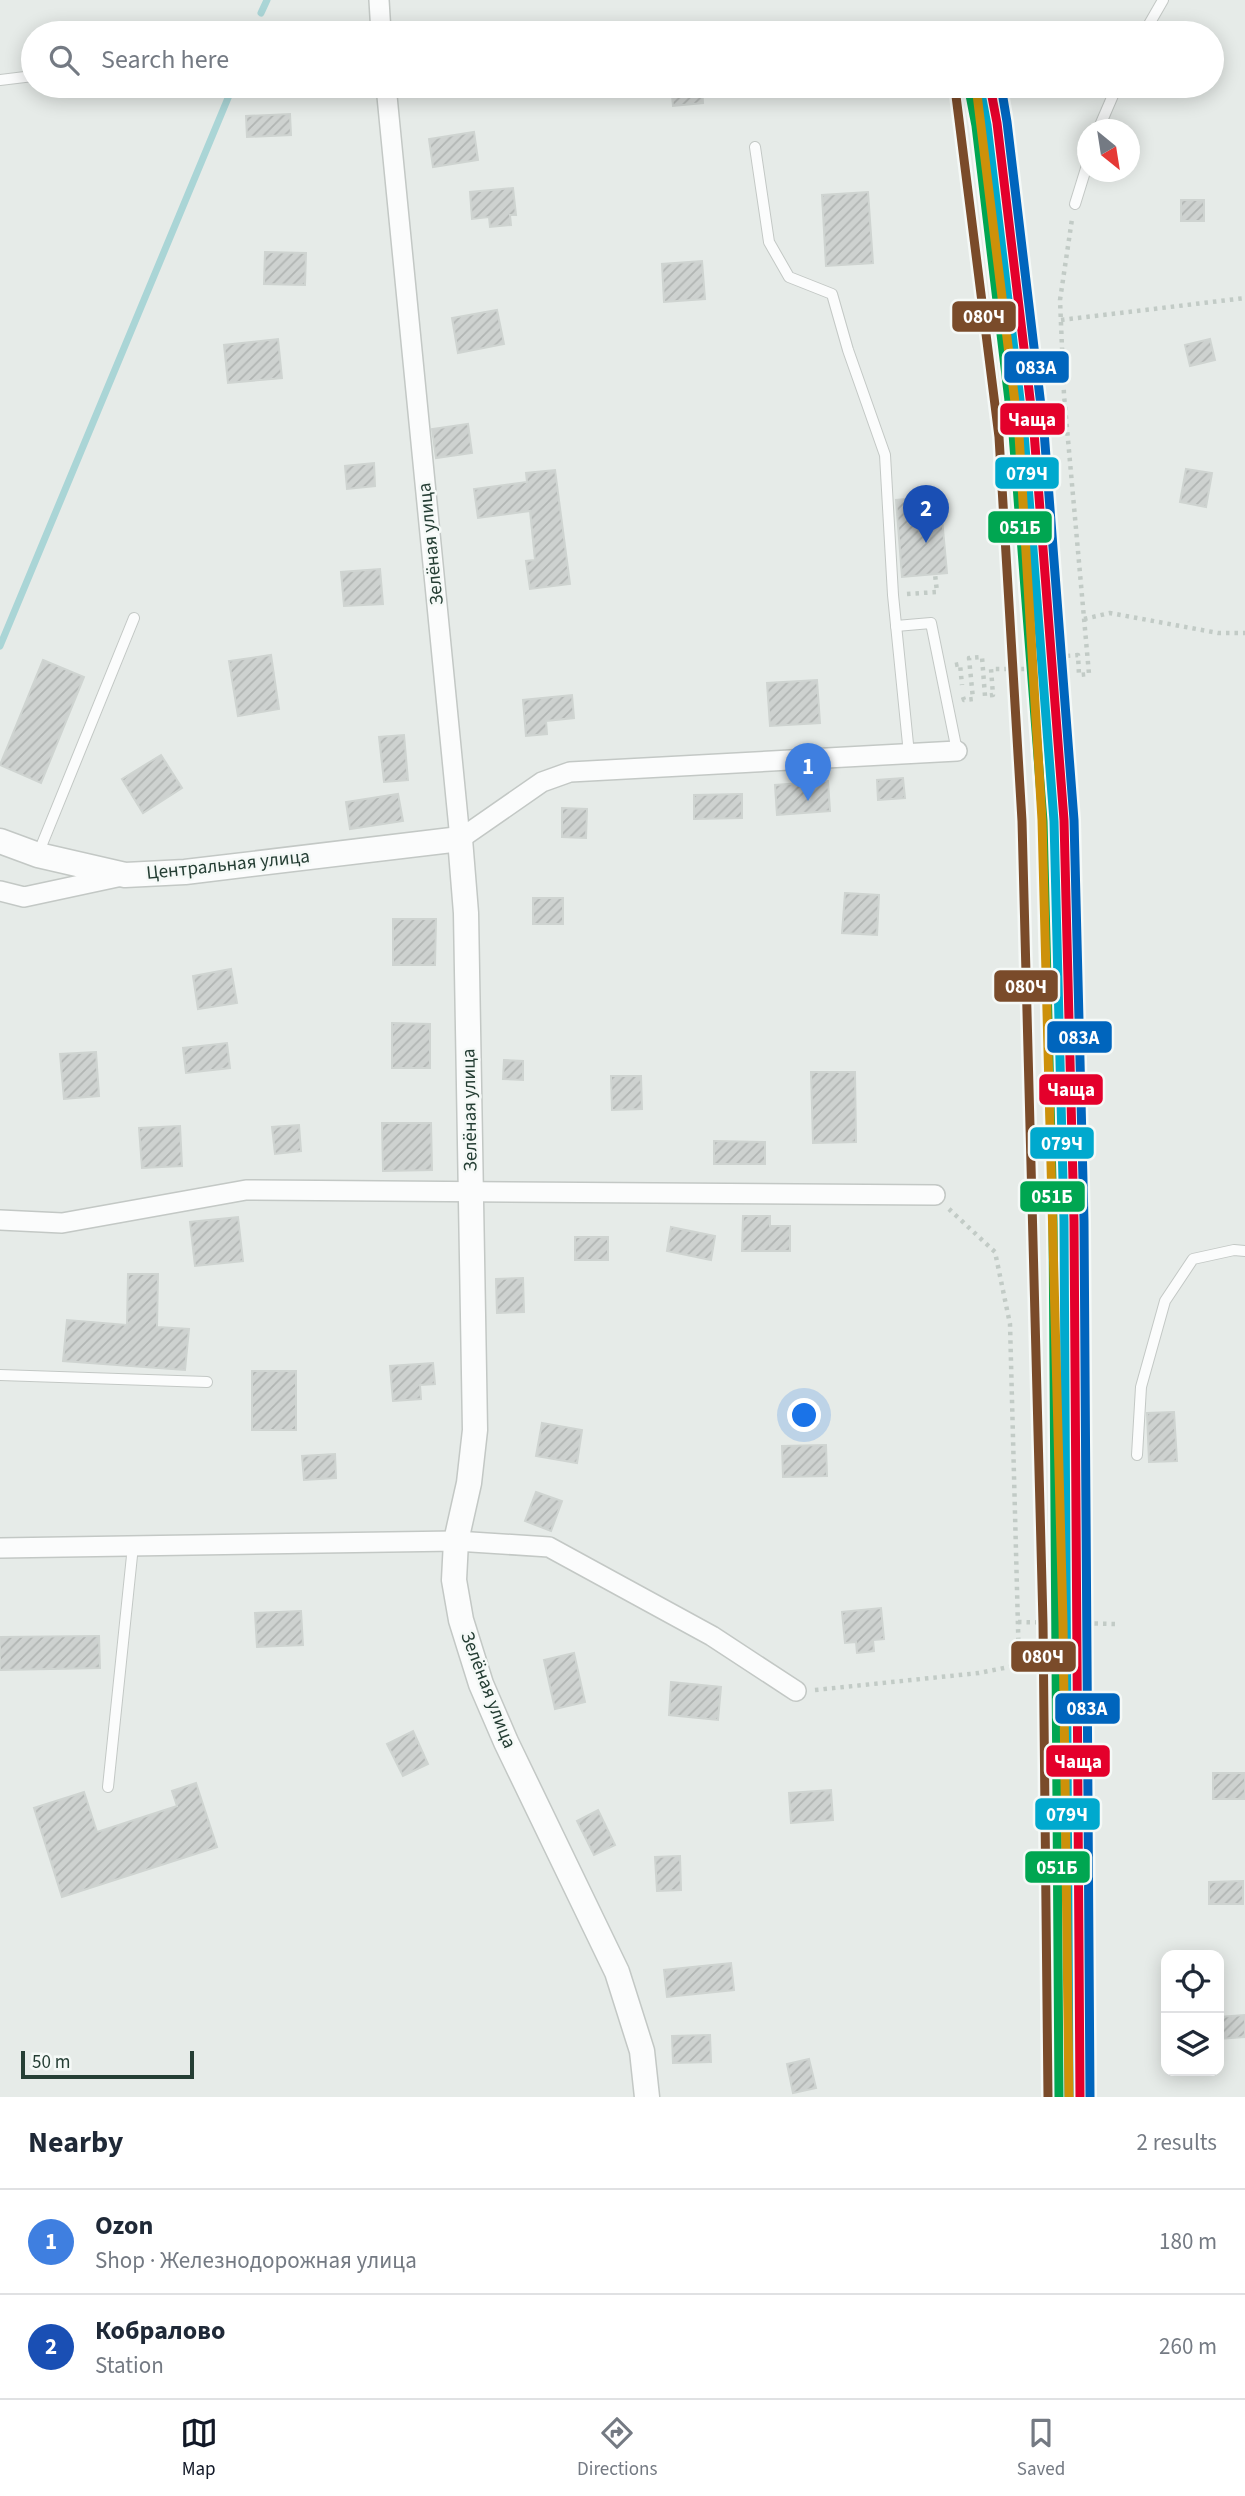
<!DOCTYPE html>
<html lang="en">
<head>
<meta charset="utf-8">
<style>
  :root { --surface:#fff; --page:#f2f2f3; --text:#1f2937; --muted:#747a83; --line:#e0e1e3; --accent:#111827 }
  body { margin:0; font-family:"Source Sans 3",sans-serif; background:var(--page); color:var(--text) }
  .controls { position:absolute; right:21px; bottom:21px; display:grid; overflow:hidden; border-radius:14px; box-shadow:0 4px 18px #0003 }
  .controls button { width:63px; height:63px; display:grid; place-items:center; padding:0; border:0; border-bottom:2px solid var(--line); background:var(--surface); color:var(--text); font:35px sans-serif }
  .compass { position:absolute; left:1077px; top:119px; width:63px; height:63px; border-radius:50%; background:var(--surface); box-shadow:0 4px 18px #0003; rotate:150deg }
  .scale { position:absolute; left:21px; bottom:18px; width:173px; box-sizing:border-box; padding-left:7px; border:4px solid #253e34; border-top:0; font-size:19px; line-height:24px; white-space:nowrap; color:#253e34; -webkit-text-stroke:5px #f5f9f7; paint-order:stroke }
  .you { position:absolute; left:805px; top:1416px; width:24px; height:24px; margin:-18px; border:5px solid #fff; border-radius:50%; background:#1a73e8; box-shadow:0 0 0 10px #1a73e833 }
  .badge { display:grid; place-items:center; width:46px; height:46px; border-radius:50%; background:var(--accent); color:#fff; font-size:23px; font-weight:700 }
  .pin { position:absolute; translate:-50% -58px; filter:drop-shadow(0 2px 4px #0008) }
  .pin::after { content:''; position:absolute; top:37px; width:24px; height:21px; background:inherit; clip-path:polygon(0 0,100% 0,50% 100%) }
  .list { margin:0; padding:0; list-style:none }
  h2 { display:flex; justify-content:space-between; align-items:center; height:91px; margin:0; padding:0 28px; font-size:30px }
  h2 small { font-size:23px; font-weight:400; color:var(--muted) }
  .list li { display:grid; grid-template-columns:46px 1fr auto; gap:21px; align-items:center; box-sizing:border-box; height:105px; padding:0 28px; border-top:2px solid var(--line) }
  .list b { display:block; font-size:26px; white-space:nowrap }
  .list p { margin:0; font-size:23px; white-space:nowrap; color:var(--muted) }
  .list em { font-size:23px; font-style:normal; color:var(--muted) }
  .icon { flex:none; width:38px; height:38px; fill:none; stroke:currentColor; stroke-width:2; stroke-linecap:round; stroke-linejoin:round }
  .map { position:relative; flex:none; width:1245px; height:2097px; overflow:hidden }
  .search { position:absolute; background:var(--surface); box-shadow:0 4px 18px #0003; left:21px; right:21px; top:21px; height:77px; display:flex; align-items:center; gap:18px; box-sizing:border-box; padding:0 24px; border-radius:38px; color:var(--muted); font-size:26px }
  .sheet { height:301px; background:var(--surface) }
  nav { display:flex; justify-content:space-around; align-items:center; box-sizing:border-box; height:98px; border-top:2px solid var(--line); background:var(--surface); font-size:19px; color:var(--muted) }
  nav a { display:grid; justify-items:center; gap:4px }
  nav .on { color:var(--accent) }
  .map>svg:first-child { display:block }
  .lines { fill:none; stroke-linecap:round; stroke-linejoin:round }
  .stream { stroke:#aad5d6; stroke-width:7 }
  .building { fill:url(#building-hatch); stroke:#cfd4d1; stroke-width:2 }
  .service-casing { stroke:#c3c8c5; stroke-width:12 }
  .minor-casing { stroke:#c3c8c5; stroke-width:22 }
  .tertiary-casing { stroke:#c3c8c5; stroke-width:27 }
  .path { stroke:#c2cbc6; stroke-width:4.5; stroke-dasharray:3.5 5; stroke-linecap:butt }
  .service { stroke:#fbfcfc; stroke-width:10 }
  .minor { stroke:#fbfcfc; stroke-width:19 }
  .tertiary { stroke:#fbfcfc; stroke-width:24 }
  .rail-1-casing { stroke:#f5f9f7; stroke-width:14 }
  .rail-2-casing { stroke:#f5f9f7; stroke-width:14 }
  .rail-3-casing { stroke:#f5f9f7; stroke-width:14 }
  .rail-4-casing { stroke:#f5f9f7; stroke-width:14 }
  .rail-5-casing { stroke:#f5f9f7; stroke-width:14 }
  .rail-6-casing { stroke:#f5f9f7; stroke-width:14 }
  .rail-1 { stroke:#e4002b; stroke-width:9 }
  .rail-2 { stroke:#00a9ce; stroke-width:9 }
  .rail-3 { stroke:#0065bd; stroke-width:9 }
  .rail-4 { stroke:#00a651; stroke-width:9 }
  .rail-5 { stroke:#7a4b2a; stroke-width:9 }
  .rail-6 { stroke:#cd910a; stroke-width:9 }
  .labels { text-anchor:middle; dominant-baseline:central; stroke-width:5; stroke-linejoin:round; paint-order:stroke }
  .street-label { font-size:19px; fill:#253e34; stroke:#f5f9f7 }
  .line-badge { stroke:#f5f9f7; stroke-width:2.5 }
  .badge-label { font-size:19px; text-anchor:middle; font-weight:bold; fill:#fff }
</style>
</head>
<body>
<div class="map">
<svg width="1245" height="2097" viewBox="0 0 1245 2097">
  <defs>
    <pattern id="building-hatch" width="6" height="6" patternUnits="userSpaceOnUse" patternTransform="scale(1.75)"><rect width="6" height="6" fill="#ced2d0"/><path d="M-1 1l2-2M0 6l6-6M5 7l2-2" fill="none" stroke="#b1b5b3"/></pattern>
  </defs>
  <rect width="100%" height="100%" fill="#e6ebe8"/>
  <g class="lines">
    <g class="stream">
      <polyline points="261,13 267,0"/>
      <polyline points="0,646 233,86"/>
    </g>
  </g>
  <g class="building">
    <polygon points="671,86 702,86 703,103 673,106"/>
    <polygon points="290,114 291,135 247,137 246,116"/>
    <polygon points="474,132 478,160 433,167 429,139"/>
    <polygon points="513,188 516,215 510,215 511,225 490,227 489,217 472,219 470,192"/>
    <polygon points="868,192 873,263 826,266 822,195"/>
    <rect x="1181" y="200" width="23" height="21"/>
    <polygon points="265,252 306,253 305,285 264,284"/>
    <polygon points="702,261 705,299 664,302 662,264"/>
    <polygon points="497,310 504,344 458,353 452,318"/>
    <polygon points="278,339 282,378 228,383 224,345"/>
    <polygon points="1210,339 1215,360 1190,366 1185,345"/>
    <polygon points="468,424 472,453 436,458 432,429"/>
    <polygon points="374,463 375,486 347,489 345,466"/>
    <polygon points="1186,469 1212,473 1206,507 1180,502"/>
    <polygon points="555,470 570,584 530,589 526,561 535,560 530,511 478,518 474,489 527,482 526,473"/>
    <polygon points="940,496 947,573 902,577 896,500"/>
    <polygon points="380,569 383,604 344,606 341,572"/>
    <polygon points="271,655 279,709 238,716 229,661"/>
    <polygon points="43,660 84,677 41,783 0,765"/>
    <polygon points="817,680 820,723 770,726 767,683"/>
    <polygon points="572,695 574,718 546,721 547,734 526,736 523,700"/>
    <polygon points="404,735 408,780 384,782 379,737"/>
    <polygon points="161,755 182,788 143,813 122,779"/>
    <polygon points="903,778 905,798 878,800 877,780"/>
    <polygon points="828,781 830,811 777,815 775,785"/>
    <polygon points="398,794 403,821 350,829 346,802"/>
    <polygon points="742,794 742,818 694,819 694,795"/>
    <polygon points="562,808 587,809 586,838 562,837"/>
    <polygon points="845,893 879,895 877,935 842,933"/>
    <rect x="533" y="898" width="30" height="26"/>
    <polygon points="393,919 436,919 435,965 393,965"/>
    <polygon points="231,969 237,1003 198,1009 193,976"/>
    <polygon points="392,1023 430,1024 430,1068 392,1068"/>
    <polygon points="227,1043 230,1068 186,1073 183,1048"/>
    <polygon points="96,1052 99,1096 64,1099 60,1054"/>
    <polygon points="504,1060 523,1061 523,1080 503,1079"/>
    <polygon points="811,1072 855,1072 856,1142 813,1143"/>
    <polygon points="611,1076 641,1076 642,1109 612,1110"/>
    <polygon points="382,1123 431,1123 432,1170 383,1171"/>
    <polygon points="299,1125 301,1151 275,1154 272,1127"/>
    <polygon points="180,1126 182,1166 142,1168 139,1128"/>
    <polygon points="714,1141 765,1142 765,1164 714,1164"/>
    <polygon points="743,1216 770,1216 770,1226 790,1226 790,1251 742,1251"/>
    <polygon points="238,1217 243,1261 195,1266 190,1222"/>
    <polygon points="671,1227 715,1236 711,1260 667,1251"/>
    <rect x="575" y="1237" width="33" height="23"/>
    <polygon points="128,1274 158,1274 157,1327 189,1329 185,1370 63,1361 67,1320 127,1325"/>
    <polygon points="523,1278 524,1312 497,1313 496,1279"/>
    <polygon points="433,1363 435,1384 420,1385 421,1399 393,1401 390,1366"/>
    <rect x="252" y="1371" width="44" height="59"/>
    <polygon points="1174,1412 1177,1461 1149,1462 1147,1413"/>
    <polygon points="542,1423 582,1430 577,1463 536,1456"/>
    <polygon points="826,1445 827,1476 783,1477 782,1446"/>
    <polygon points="335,1454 336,1478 304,1480 302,1456"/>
    <polygon points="536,1492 562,1501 551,1531 525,1521"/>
    <polygon points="881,1608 884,1639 873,1640 874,1651 857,1653 856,1642 845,1643 842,1612"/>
    <polygon points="301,1611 303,1645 257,1647 255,1613"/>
    <polygon points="99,1636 100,1668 0,1670 0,1637"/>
    <polygon points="574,1653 585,1702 555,1709 544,1660"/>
    <polygon points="671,1682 721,1687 718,1720 669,1715"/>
    <polygon points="413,1731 428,1764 403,1776 387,1744"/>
    <rect x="1213" y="1773" width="32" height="26"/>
    <polygon points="196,1783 217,1847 62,1897 34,1808 84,1792 97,1832 177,1806 172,1791"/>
    <polygon points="831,1790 833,1820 791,1823 789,1793"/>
    <polygon points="598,1810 615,1845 594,1855 577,1821"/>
    <polygon points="680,1856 681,1890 657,1891 655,1857"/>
    <polygon points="1243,1881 1243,1904 1209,1904 1209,1882"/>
    <polygon points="731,1963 734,1990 667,1997 664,1970"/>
    <polygon points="1245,2015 1245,2037 1219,2039 1219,2017"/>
    <polygon points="710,2035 711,2062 673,2063 672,2036"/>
    <polygon points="809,2059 816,2088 793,2093 787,2064"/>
  </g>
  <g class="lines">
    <defs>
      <g id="service">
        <polyline points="1144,33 1163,0"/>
        <polyline points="0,80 33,76"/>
        <polyline points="1098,130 1117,86"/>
        <polyline points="755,147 769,242 789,277 832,294 848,350 885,455 893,595 909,754"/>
        <polyline points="1075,204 1088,162"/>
        <polyline points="896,626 931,623 957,751"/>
        <polyline points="38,854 134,618"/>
        <polyline points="0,1375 207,1382"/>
        <polyline points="1137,1455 1141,1387 1165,1301 1193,1259 1234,1250 1245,1251"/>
        <polyline points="108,1787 133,1546"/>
      </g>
      <g id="minor">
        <polyline points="379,0 381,33"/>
        <polyline points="386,86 460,839 542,782 570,772 957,751"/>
        <polyline points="0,891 24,897 122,876"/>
        <polyline points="0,1220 62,1223 246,1190 935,1195"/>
        <polyline points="0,1548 456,1541 549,1547 712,1636 796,1691"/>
      </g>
      <polyline id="tertiary" points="0,841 38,855 125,875 185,872 460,839 466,913 475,1430 469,1483 456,1541 454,1580 461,1620 481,1684 506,1742 617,1972 642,2051 647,2097"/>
    </defs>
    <use href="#service" class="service-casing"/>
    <use href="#minor" class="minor-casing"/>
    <use href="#tertiary" class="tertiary-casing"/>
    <g class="path">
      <polyline points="1061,320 1245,298"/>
      <polyline points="907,594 937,592 935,574"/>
      <polyline points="1084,619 1110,613 1218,633 1245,633"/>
      <polyline points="955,665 960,664 962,685"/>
      <polyline points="963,697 964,700 973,699 969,658 982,657 985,696 993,695 991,669 1040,669"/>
      <polyline points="1018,1622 1117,1624"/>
      <polyline points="1066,1623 1050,821 1040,669 1053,657 1078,655 1079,675 1089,674 1064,395 1060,300 1072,219"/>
      <polyline points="815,1690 979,1673 1019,1665 1010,1324 995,1252 949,1209"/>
    </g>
    <use href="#service" class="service"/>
    <use href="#minor" class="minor"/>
    <use href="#tertiary" class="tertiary"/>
    <defs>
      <polyline id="rail-1" points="990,86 997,123 1034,432 1064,820 1074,1221 1080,2097"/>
      <polyline id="rail-2" points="980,88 987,125 1024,433 1054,821 1064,1221 1069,2097"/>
      <polyline id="rail-3" points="1001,86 1007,122 1044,431 1074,820 1084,1221 1090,2097"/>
      <polyline id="rail-4" points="969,90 976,126 1013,434 1043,821 1053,1221 1059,2097"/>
      <polyline id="rail-5" points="955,88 999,437 1022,821 1043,1623 1048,2097"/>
      <polyline id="rail-6" points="976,86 1019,435 1042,820 1063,1623 1069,2097"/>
    </defs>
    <use href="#rail-1" class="rail-1-casing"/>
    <use href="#rail-2" class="rail-2-casing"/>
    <use href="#rail-3" class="rail-3-casing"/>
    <use href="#rail-4" class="rail-4-casing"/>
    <use href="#rail-5" class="rail-5-casing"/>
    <use href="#rail-6" class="rail-6-casing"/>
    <use href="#rail-1" class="rail-1"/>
    <use href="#rail-2" class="rail-2"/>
    <use href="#rail-3" class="rail-3"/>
    <use href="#rail-4" class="rail-4"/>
    <use href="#rail-5" class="rail-5"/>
    <use href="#rail-6" class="rail-6"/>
  </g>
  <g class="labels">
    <g class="street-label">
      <text transform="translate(431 544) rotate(-96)">Зелёная улица</text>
      <text transform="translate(228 865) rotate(-6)">Центральная улица</text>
      <text transform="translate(470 1110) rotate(-91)">Зелёная улица</text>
      <text transform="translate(488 1690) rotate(69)">Зелёная улица</text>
    </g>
  </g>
  <g class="line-badge">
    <rect x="951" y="300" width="66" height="33" rx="7" fill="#7a4b2a"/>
    <rect x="1003" y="350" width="67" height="34" rx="7" fill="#0065bd"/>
    <rect x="999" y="402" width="67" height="34" rx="7" fill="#e4002b"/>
    <rect x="994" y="456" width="66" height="34" rx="7" fill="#00a9ce"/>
    <rect x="987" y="510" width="66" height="34" rx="7" fill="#00a651"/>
    <rect x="993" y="969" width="66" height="34" rx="7" fill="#7a4b2a"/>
    <rect x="1046" y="1020" width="67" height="34" rx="7" fill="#0065bd"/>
    <rect x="1038" y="1073" width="66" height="33" rx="7" fill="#e4002b"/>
    <rect x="1029" y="1126" width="66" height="34" rx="7" fill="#00a9ce"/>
    <rect x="1019" y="1180" width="67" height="33" rx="7" fill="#00a651"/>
    <rect x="1010" y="1640" width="67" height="33" rx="7" fill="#7a4b2a"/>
    <rect x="1054" y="1692" width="67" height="33" rx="7" fill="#0065bd"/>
    <rect x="1045" y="1744" width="66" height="34" rx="7" fill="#e4002b"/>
    <rect x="1034" y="1797" width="67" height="34" rx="7" fill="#00a9ce"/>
    <rect x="1024" y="1850" width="67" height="34" rx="7" fill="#00a651"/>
  </g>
  <g class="badge-label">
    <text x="984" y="323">080Ч</text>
    <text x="1036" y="374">083А</text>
    <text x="1032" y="426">Чаща</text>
    <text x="1027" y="480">079Ч</text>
    <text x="1020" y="534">051Б</text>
    <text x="1026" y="993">080Ч</text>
    <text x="1079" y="1044">083А</text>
    <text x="1071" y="1096">Чаща</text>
    <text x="1062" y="1150">079Ч</text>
    <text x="1052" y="1203">051Б</text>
    <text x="1043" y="1663">080Ч</text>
    <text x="1087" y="1715">083А</text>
    <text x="1078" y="1768">Чаща</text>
    <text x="1067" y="1821">079Ч</text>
    <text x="1057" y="1874">051Б</text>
  </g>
</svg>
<div class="controls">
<button><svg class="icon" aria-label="locate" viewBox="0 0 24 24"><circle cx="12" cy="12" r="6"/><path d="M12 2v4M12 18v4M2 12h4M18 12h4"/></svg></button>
<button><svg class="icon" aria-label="layers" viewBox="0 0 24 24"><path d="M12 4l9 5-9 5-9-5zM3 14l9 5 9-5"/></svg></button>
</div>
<svg class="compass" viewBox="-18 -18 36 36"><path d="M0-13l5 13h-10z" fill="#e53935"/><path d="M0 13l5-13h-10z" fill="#747a83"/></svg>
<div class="scale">50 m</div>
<div class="you"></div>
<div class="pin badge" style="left:808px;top:801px;background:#3f7fe0">1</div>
<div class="pin badge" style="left:926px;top:543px;background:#1a4fb4">2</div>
<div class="search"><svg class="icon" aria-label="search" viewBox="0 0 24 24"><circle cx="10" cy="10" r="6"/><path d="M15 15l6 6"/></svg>Search here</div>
</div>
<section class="sheet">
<h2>Nearby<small>2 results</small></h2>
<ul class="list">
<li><span class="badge" style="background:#3f7fe0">1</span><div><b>Ozon</b><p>Shop · Железнодорожная улица</p></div><em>180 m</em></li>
<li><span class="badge" style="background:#1a4fb4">2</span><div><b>Кобралово</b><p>Station</p></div><em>260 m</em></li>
</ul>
</section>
<nav>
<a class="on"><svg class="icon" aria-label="map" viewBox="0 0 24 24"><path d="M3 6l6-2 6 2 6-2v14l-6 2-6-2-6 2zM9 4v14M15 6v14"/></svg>Map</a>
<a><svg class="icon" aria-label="directions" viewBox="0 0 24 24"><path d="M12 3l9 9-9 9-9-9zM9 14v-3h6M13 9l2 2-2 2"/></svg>Directions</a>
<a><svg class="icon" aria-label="saved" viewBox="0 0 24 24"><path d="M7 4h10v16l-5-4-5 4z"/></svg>Saved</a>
</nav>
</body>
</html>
